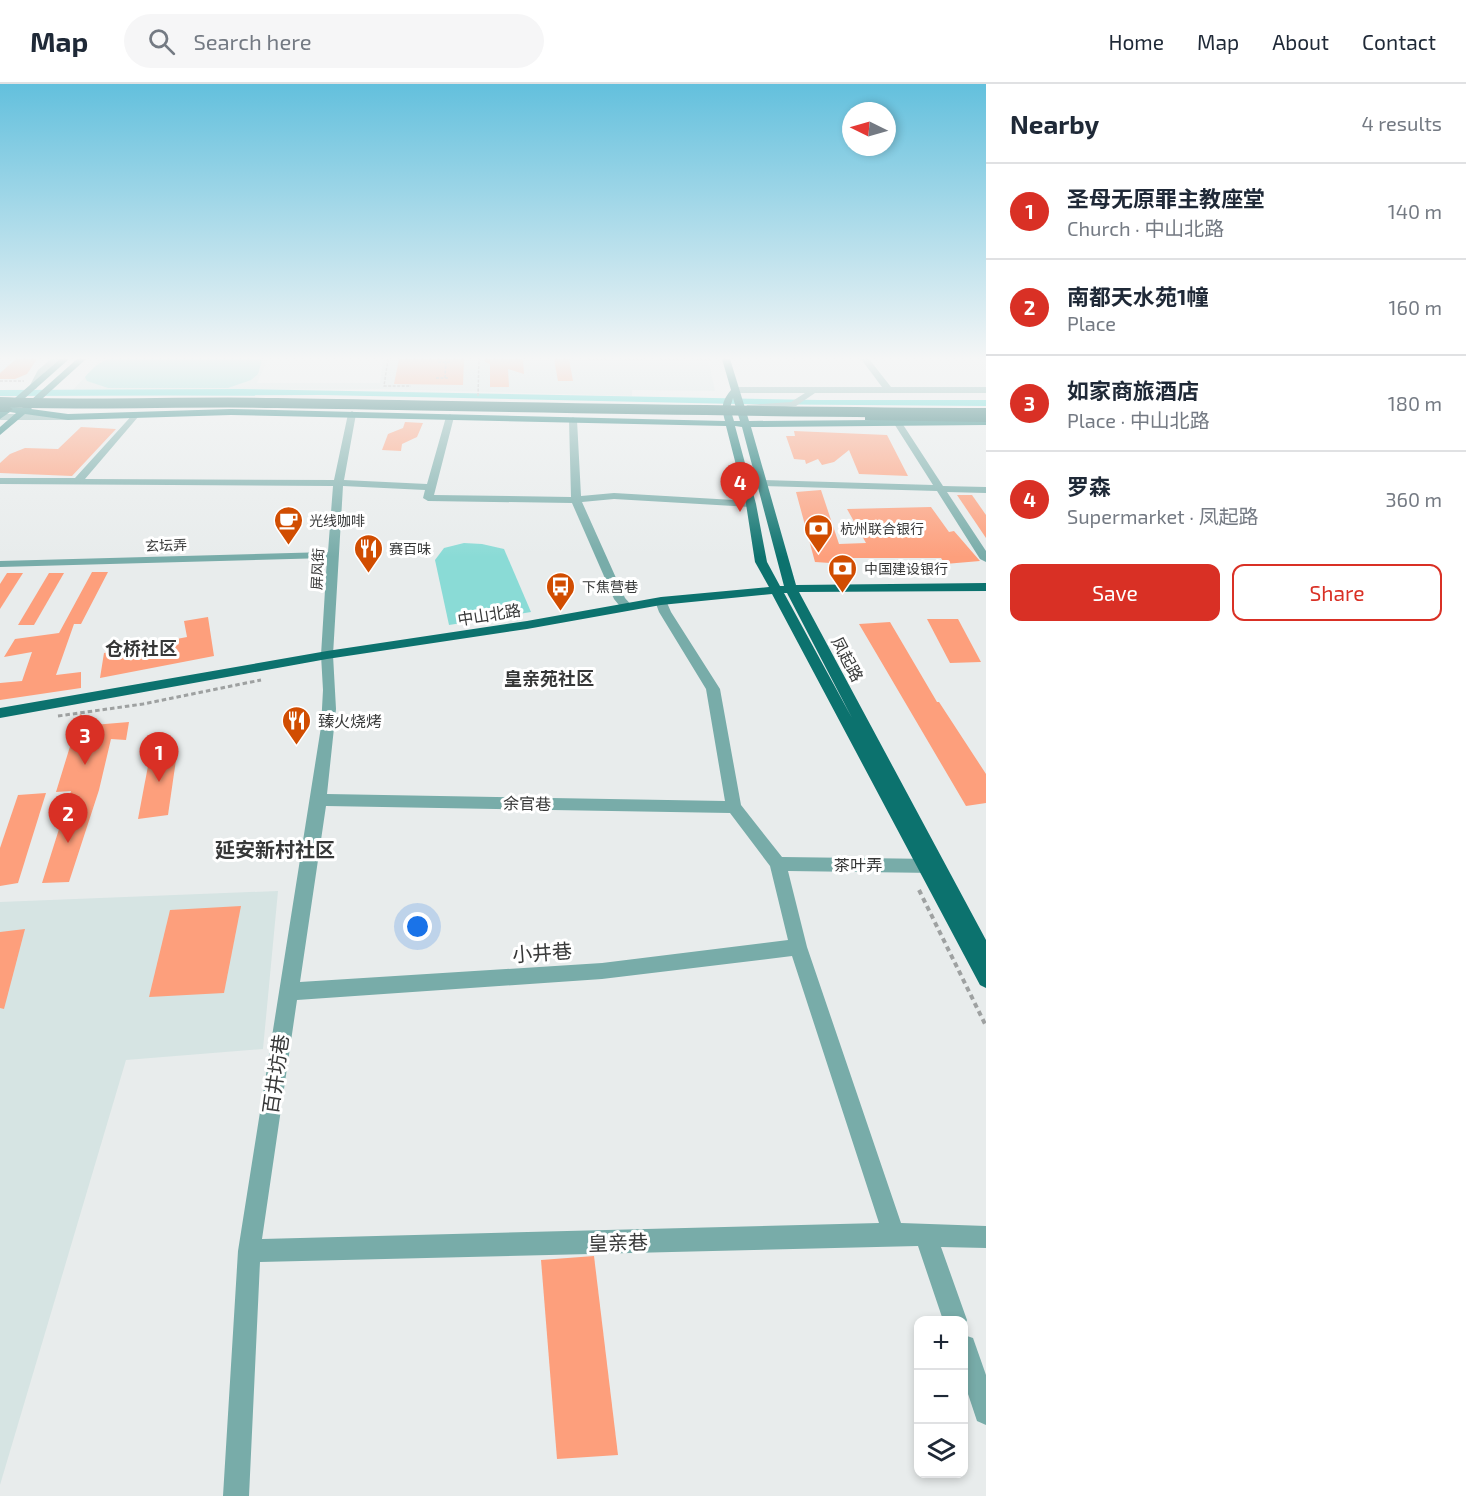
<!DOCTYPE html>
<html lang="en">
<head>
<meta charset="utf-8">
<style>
  :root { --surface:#fff; --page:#f6f6f7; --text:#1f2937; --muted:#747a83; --line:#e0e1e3; --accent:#d93025 }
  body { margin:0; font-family:"Exo 2","Noto Sans SC",sans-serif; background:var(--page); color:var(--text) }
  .controls { position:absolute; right:18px; bottom:18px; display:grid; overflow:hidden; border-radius:12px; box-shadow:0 3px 9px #0003 }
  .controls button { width:54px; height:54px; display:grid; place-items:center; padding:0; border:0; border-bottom:2px solid var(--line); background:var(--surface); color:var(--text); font:30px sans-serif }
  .compass { position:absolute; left:842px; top:18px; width:54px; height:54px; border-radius:50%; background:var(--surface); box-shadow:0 3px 9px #0003; rotate:275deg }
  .you { position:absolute; left:418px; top:843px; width:21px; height:21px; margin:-15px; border:4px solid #fff; border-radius:50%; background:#1a73e8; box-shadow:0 0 0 9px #1a73e833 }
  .badge { display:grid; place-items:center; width:39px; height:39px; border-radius:50%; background:var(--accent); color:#fff; font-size:20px; font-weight:700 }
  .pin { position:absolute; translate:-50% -50px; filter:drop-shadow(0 2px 3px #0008) }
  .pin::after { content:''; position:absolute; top:32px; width:21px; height:18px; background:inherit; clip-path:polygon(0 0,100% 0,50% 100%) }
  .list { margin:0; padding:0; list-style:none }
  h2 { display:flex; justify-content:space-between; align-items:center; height:78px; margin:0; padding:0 24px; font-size:26px }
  h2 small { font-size:20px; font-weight:400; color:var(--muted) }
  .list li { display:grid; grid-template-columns:39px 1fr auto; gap:18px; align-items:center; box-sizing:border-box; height:96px; padding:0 24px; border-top:2px solid var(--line) }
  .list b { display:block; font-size:22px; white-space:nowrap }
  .list p { margin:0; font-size:20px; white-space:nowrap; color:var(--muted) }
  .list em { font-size:20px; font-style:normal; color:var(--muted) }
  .actions { display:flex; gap:12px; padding:18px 24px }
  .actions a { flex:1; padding:14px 0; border:2px solid var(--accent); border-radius:12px; text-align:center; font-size:21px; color:var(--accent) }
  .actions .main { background:var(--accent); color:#fff }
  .icon { flex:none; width:33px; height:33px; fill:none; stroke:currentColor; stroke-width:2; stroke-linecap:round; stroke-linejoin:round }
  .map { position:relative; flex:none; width:986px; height:1412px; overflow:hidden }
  header { display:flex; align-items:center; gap:36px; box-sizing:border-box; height:84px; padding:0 30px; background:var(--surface); border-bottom:2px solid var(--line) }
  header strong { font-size:28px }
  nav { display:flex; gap:33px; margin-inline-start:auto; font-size:21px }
  .search { width:420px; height:54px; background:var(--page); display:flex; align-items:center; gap:15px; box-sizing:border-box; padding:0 21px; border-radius:33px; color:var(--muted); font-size:22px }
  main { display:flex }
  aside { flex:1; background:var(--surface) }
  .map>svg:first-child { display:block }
  .built { fill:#d6e4e3 }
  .green { fill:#8adbd6 }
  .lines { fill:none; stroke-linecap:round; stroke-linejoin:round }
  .canal { fill:#3bd2cc; fill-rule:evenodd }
  .building { fill:#fd9f7c }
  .path-far2 { stroke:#9ea1a1; stroke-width:1.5; stroke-dasharray:3 1.5; stroke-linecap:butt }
  .path-far1 { stroke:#9ea1a1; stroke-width:3; stroke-dasharray:4.5 3; stroke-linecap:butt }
  .path { stroke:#9ea1a1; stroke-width:4; stroke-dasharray:5 4; stroke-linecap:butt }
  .minor { fill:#78aca9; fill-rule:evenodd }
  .major { fill:#0c726e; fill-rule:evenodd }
  .highway { fill:#005a57; fill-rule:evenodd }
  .highway-bridge { stroke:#005a57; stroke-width:10 }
  .labels { text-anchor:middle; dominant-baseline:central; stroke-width:6; stroke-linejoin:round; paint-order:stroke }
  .far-poi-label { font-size:14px; fill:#373838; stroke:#fff; text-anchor:start }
  .far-street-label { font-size:14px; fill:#373838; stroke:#fff }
  .street-label { font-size:16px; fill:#373838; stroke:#fff }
  .poi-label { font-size:16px; fill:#373838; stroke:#fff; text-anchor:start }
  .neighbourhood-label { font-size:18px; font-weight:bold; fill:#373838; stroke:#fff }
  .quarter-label { font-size:20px; font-weight:bold; fill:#373838; stroke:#fff }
  .near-street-label { font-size:20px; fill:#373838; stroke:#fff }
</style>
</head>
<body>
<header>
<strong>Map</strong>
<div class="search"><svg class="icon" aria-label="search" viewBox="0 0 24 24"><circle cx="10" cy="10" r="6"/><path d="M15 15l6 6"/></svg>Search here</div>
<nav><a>Home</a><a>Map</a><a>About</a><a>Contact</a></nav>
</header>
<main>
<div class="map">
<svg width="986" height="1412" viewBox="0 0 986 1412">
  <rect width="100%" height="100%" fill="#e8ecec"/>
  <g class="built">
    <polygon points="101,275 268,275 257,299 380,299 383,275 708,275 715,307 632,306 632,312 381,305 72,307"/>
    <polygon points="278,807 263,965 126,976 0,1401 0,818"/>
  </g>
  <g class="green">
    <path d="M 108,275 L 261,275 L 262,276 L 258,290 L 251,296 L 228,304 L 108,304 L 87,297 L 85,293 C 92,285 98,279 108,275 Z"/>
    <polygon points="464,459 482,460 504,465 531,528 449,541 435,476 444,464"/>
  </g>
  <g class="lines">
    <polygon class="canal" points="241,305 820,316 986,316 986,322 737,320 322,311 0,312 0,306"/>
  </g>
  <g class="building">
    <polygon points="16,275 37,275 27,290 15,295 0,295 0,289"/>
    <polygon points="399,275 464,275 463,301 394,300"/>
    <polygon points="485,275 523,275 524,290 508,285 509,303 490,303 490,280 485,278"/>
    <polygon points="554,275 569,275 573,297 558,297"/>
    <polygon points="405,338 423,339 417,353 402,360 401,367 382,366 388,350 403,344"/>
    <polygon points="81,343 116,345 72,392 0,389 0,379 10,370 25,364 58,365"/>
    <polygon points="794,347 887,351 908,392 859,390 849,366 834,378 822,381 818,375 806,380 805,376 794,375 786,352 795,352"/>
    <polygon points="821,406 839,460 866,459 847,425 931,423 949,448 954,447 980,477 945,480 941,474 844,474 846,480 815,478 796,408"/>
    <polygon points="957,411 972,411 986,431 986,454"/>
    <polygon points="92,488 108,488 81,540 74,540 56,591 81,588 81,604 0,616 0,599 22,597 32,568 4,573 15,555 59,549"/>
    <polygon points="7,489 23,489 0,525 0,500"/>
    <polygon points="49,489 64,489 34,541 18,541"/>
    <polygon points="208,533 214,572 100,594 104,569 187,553 184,537"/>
    <polygon points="927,535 958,535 981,578 950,579"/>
    <polygon points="890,538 937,618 939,618 986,690 986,719 966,722 859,540"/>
    <polygon points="80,630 82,631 83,653 91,654 93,641 129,638 126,656 111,655 99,706 69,798 42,799 71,707 56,708"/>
    <polygon points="178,662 168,731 138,735 151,666"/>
    <polygon points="46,709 18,799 0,802 0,764 18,711"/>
    <polygon points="241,822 224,909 149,913 170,826"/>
    <polygon points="25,845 4,925 0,924 0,848"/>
    <polygon points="594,1172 618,1371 557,1375 541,1176"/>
  </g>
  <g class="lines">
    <g class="path-far2">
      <polyline points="388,275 384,302 411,302"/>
      <polyline points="569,276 711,276"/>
      <polyline points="438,278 450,278"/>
      <polyline points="436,294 449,294"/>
      <polyline points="445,294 446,275"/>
      <polyline points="0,297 24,297"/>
      <polyline points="478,312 479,275"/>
    </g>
    <polyline class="path-far1" points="58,632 143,620 261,596"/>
    <polyline class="path" points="919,806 986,942"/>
    <g class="minor">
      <polygon points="51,275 60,275 44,289 36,305 30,305 29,303 38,286"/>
      <polygon points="861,275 869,275 891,303 986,303 986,309 815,309 796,322 750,326 746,323 747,321 791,318 805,309 735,309 731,306 735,303 882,303"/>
      <path d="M 352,327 L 356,330 L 344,396 L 427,400 L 446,333 L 450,330 L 454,333 L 434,411 L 571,413 L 569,336 L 573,333 L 577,336 L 581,412 L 614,409 L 751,417 L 756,420 L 751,423 L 614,415 L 582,418 L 625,514 L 633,523 L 627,527 L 623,526 L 614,515 L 572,419 L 428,417 L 423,414 L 425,406 L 343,402 L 333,571 L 336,625 L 327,710 L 725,717 L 706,605 L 659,528 L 655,517 L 657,514 L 665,514 L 671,528 L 720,605 L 741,721 L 782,773 L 935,775 L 941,777 L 943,782 L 941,787 L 935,789 L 788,787 L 807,863 L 901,1139 L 986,1142 L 986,1164 L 941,1163 L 967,1236 L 964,1244 L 964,1236 L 943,1236 L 918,1162 L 260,1178 L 249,1412 L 223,1412 L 238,1167 L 321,643 L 323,606 L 321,571 L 327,474 L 0,483 L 0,477 L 328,468 L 333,402 L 0,400 L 0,394 L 75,394 L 135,328 L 139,331 L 138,333 L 85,395 L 334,396 L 348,330 ZM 326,722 L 730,729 L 770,782 L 788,856 L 602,879 L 300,898 ZM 792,872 L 879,1139 L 262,1155 L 297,916 L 602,895 Z"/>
      <polygon points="0,330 68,330 72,333 68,336 0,336"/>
      <polygon points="897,335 900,336 943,402 986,403 986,409 947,408 986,467 986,478 980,475 937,407 763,402 758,399 763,396 933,401 893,338"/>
      <polygon points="964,1251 973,1254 986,1291 986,1341 977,1337 964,1298"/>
    </g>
    <path class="major" d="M 60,275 L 69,275 L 15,323 L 22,324 L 77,275 L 86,275 L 31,325 L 68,330 L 231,325 L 725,337 C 721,323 722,317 731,306 L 722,275 L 730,275 L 749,337 L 986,335 L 986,341 L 751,343 L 796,501 L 986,499 L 986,507 L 799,508 L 986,856 L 986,904 L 980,901 L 772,510 L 661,521 L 527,545 L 327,575 L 0,634 L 0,624 L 327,567 L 527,537 L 661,513 L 769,503 L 755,478 L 746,420 L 726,342 L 231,331 L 68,336 L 25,330 L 0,351 L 0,343 L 16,329 L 10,328 L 0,335 L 0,327 ZM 733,314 L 740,337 L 734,337 L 730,324 ZM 735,342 L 742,343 L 784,502 L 780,502 L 767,478 L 756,420 ZM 784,509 L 787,509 L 852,634 Z"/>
    <g class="highway">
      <polygon points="0,322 8,322 13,325 8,328 0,328"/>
      <polygon points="869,331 986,332 986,338 865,336 865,332"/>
    </g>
    <path class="highway-bridge" d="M 0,318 C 93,322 185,317 277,319 C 514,323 750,328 986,329"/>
  </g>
  <linearGradient id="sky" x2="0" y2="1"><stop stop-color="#63c0dd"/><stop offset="0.58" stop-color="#f5f6f6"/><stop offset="1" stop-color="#f5f6f6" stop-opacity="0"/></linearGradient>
  <rect width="986" height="473" fill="url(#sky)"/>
  <defs>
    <symbol id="cafe-pin" viewBox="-11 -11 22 30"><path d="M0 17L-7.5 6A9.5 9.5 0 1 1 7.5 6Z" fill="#d14d01" stroke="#fff"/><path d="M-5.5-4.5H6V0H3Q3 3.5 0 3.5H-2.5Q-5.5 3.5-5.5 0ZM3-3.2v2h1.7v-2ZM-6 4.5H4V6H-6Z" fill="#fff"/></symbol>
    <symbol id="bank-pin" viewBox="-11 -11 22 30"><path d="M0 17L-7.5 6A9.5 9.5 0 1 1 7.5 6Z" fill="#d14d01" stroke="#fff"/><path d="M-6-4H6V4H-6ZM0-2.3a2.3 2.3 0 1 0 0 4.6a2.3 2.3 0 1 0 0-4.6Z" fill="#fff"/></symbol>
    <symbol id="restaurant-pin" viewBox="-11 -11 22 30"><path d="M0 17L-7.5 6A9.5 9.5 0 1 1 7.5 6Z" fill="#d14d01" stroke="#fff"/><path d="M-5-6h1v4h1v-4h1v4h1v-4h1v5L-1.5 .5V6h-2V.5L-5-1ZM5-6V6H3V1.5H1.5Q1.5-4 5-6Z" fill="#fff"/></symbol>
    <symbol id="bus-pin" viewBox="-11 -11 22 30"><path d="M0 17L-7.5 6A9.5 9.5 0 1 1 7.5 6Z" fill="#d14d01" stroke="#fff"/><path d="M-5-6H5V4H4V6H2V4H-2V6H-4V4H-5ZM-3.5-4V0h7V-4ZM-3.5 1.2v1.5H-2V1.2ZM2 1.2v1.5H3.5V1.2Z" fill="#fff"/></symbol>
  </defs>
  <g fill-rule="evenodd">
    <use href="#cafe-pin" x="272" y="420" width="33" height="45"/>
    <use href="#bank-pin" x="802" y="428" width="33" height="45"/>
    <use href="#restaurant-pin" x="352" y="448" width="33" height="45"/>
    <use href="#bank-pin" x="826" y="468" width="33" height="45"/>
    <use href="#bus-pin" x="544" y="486" width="33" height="45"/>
    <use href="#restaurant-pin" x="280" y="620" width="33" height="45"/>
  </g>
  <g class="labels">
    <g class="far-poi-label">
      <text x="309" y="436">光线咖啡</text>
      <text x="840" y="444">杭州联合银行</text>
      <text x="389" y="464">赛百味</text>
      <text x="864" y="484">中国建设银行</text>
      <text x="582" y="502">下焦营巷</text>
    </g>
    <g class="far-street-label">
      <text transform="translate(166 461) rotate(-2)">玄坛弄</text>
      <text transform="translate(317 485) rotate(-87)">屏风街</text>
    </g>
    <g class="street-label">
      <text transform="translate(489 530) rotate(-9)">中山北路</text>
      <text transform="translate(848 575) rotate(62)">凤起路</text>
      <text transform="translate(527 719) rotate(1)">余官巷</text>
      <text x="858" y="780">茶叶弄</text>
    </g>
    <g class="poi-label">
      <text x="318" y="636">臻火烧烤</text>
    </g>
    <g class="neighbourhood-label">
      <text x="141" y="564">仓桥社区</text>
      <text x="549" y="594">皇亲苑社区</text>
    </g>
    <g class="quarter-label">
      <text x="275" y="765">延安新村社区</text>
    </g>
    <g class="near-street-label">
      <text transform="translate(542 868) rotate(-4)">小井巷</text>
      <text transform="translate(275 990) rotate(-82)">百井坊巷</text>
      <text transform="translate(618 1158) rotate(-2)">皇亲巷</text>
    </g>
  </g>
</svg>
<div class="controls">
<button>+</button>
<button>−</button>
<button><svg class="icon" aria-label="layers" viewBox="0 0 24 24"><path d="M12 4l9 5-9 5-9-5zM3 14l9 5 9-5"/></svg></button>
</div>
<svg class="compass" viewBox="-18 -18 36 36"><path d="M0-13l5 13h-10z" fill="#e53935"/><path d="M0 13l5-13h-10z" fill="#747a83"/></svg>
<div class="you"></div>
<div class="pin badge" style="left:159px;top:698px">1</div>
<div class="pin badge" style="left:68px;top:759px">2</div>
<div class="pin badge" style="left:85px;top:681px">3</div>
<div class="pin badge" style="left:740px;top:428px">4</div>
</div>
<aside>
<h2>Nearby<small>4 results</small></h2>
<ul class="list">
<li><span class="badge">1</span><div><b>圣母无原罪主教座堂</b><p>Church · 中山北路</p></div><em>140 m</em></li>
<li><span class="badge">2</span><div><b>南都天水苑1幢</b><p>Place</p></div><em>160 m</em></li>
<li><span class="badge">3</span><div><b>如家商旅酒店</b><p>Place · 中山北路</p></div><em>180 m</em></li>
<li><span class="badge">4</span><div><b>罗森</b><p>Supermarket · 凤起路</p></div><em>360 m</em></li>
</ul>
<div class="actions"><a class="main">Save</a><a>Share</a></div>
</aside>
</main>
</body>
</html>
